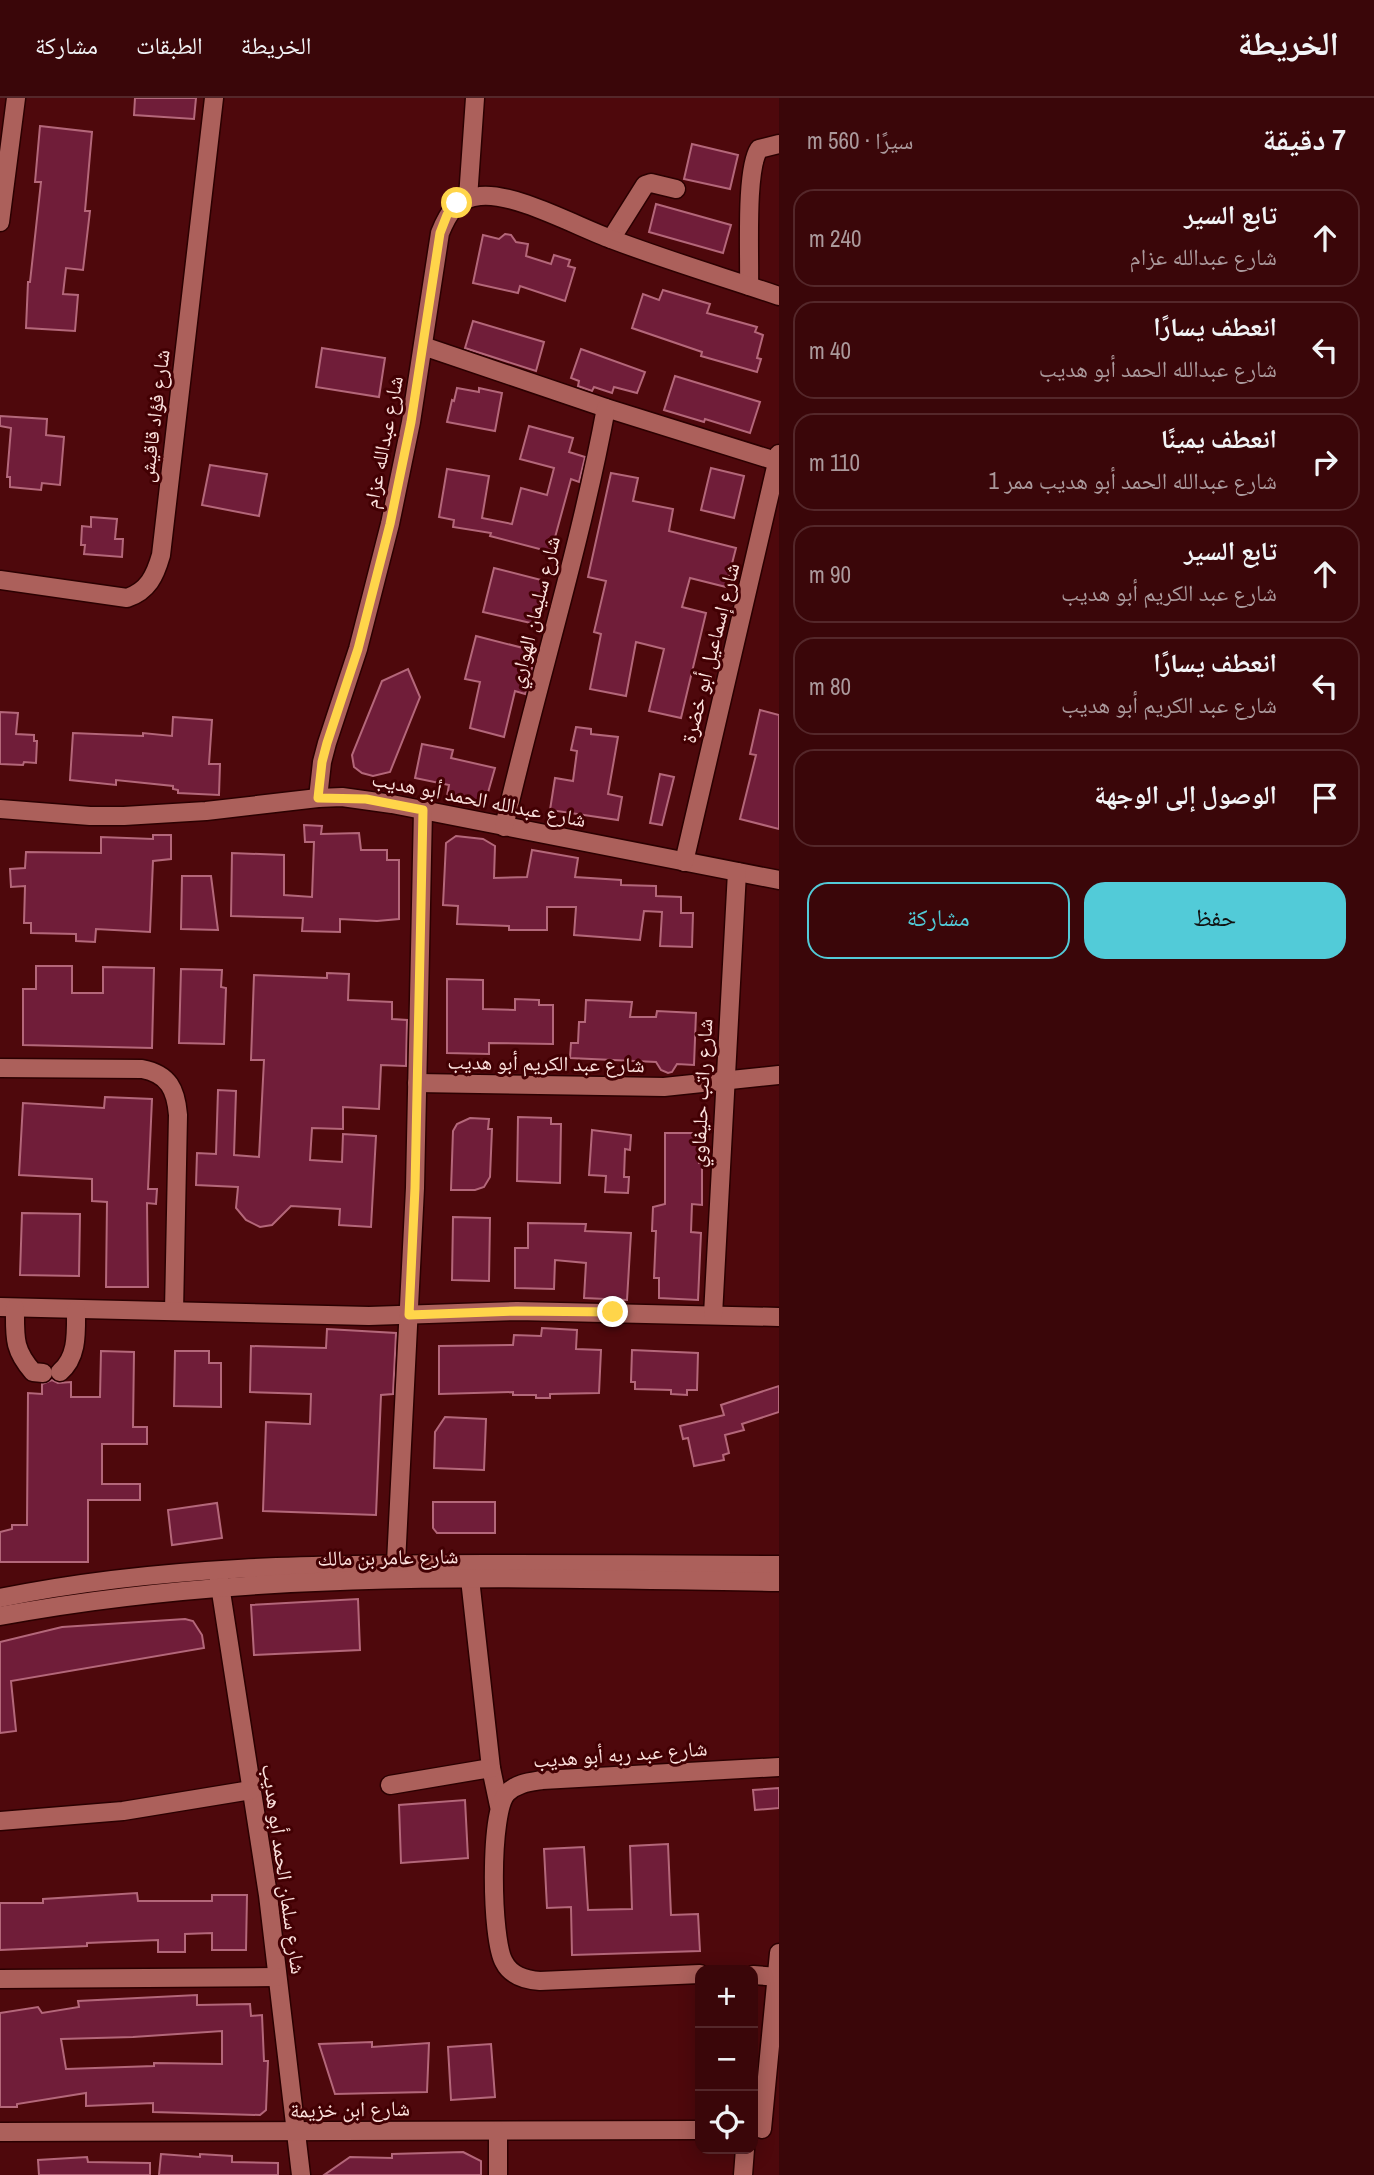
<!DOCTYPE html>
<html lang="ar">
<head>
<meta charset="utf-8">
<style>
  :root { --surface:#3a0609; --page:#451417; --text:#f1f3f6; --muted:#ab999c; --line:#54272a; --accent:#52cbd8 }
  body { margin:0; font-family:"Archivo Narrow","Noto Naskh Arabic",sans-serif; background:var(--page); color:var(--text); direction:rtl }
  .controls { position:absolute; right:21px; bottom:21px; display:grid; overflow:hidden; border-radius:14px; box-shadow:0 4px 18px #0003 }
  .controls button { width:63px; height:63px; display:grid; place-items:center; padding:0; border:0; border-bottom:2px solid var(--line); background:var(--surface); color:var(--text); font:35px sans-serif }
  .stop { position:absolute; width:21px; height:21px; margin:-16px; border:5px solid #ffd54a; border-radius:50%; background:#fff }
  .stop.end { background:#ffd54a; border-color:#fff; box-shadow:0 2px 7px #0008 }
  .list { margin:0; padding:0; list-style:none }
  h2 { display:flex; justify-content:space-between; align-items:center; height:91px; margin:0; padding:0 28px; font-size:30px }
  h2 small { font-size:23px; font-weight:400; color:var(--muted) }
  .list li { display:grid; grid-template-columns:46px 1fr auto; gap:21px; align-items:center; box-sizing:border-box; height:98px; margin:0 14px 14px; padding:0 14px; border:2px solid var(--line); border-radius:21px }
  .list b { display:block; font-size:26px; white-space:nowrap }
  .list p { margin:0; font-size:23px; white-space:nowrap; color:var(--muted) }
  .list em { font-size:23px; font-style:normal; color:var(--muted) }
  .actions { display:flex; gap:14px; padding:21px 28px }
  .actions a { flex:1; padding:16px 0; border:2px solid var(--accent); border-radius:21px; text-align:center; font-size:24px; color:var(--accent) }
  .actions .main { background:var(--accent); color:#111 }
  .icon { flex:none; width:38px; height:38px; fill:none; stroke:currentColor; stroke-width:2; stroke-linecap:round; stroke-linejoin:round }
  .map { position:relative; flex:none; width:779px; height:2077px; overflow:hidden; direction:ltr }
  header { display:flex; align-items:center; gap:42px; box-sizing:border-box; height:98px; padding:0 35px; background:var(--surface); border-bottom:2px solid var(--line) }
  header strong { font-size:33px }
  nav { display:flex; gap:38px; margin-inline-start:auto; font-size:24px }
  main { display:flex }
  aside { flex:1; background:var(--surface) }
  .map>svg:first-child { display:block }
  .building { fill:#701d39; stroke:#b4677a; stroke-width:2; fill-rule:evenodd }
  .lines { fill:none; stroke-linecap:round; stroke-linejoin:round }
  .minor-casing { stroke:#2b0001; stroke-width:21 }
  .minor { stroke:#ac605b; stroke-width:18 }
  .route { stroke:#ffd54a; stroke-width:9 }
  .labels { text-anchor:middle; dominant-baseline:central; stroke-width:6; stroke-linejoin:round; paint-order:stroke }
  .street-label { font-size:21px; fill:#fbe0dd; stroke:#420003 }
</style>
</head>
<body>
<header>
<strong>الخريطة</strong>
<nav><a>الخريطة</a><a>الطبقات</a><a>مشاركة</a></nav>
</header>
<main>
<aside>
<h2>7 دقيقة<small>سيرًا · 560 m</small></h2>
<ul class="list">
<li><svg class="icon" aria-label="ahead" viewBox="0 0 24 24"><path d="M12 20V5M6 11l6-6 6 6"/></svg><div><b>تابع السير</b><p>شارع عبدالله عزام</p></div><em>240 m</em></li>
<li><svg class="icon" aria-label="left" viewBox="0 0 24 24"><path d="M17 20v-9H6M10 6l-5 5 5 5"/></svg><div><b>انعطف يسارًا</b><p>شارع عبدالله الحمد أبو هديب</p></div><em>40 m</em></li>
<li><svg class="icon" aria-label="right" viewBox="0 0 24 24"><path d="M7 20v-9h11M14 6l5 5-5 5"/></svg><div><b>انعطف يمينًا</b><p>شارع عبدالله الحمد أبو هديب ممر 1</p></div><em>110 m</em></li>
<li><svg class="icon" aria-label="ahead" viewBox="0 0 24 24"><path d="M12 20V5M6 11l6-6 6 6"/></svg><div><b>تابع السير</b><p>شارع عبد الكريم أبو هديب</p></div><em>90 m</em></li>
<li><svg class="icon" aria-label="left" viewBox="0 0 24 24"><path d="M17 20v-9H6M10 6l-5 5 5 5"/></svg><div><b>انعطف يسارًا</b><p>شارع عبد الكريم أبو هديب</p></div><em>80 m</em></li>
<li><svg class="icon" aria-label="arrive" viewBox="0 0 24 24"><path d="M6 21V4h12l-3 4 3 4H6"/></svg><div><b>الوصول إلى الوجهة</b></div></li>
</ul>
<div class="actions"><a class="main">حفظ</a><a>مشاركة</a></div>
</aside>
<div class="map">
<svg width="779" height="2077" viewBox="0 0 779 2077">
  <rect width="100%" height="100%" fill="#4e080c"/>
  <g class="building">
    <polygon points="135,0 196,0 194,21 134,17"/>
    <polygon points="40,28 92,34 85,113 90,113 83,172 66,170 63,196 78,197 75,233 26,230 28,184 30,184 41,84 35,84"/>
    <polygon points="692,46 738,57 730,91 684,81"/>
    <polygon points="656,106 731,127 723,155 649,134"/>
    <polygon points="505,136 511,137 516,144 528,146 526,158 551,166 554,157 570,162 568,168 575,170 565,203 520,188 518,195 473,185 483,137 499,141"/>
    <polygon points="663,192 710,206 707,215 757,229 755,234 763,237 757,260 761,261 757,274 701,258 702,254 632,230 643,196 659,202"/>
    <polygon points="473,223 544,244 536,273 465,250"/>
    <polygon points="322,250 385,260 379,299 316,289"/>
    <polygon points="581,251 645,274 637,295 614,289 612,295 594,289 592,293 578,288 579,283 571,280"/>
    <polygon points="675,278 760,304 750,335 705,321 704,324 664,312"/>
    <polygon points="457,290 479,294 479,290 502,295 495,333 447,324 452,302 454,303"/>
    <polygon points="0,318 47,321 46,337 64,339 60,387 42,385 41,392 10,389 10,379 7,379 11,330 0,328"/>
    <polygon points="529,328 573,340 569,354 585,359 579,384 571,381 551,454 490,438 491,435 453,429 454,422 439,419 447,371 489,378 482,420 512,426 521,390 547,397 554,370 520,361"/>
    <polygon points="210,367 267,376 259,418 202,407"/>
    <polygon points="711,370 744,378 734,420 701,412"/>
    <polygon points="611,375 638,380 633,403 673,411 669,433 736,450 726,489 690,480 682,509 706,515 681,620 649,613 664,551 636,544 626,598 590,591 601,536 594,534 606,483 588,479"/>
    <polygon points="91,419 117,421 115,441 123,441 122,459 84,456 85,447 81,447 82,428 91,429"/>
    <polygon points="494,470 545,483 535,526 483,514"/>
    <polygon points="476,538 527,551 522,567 532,570 525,596 515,593 504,639 470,630 480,584 465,581"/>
    <polygon points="408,571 420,599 390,674 373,678 362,675 354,669 352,657 382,583"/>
    <polygon points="760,612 779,617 779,731 740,721 756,657 750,656"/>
    <polygon points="0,614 18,615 16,636 34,637 34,643 37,643 36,665 24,664 23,667 0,666"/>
    <polygon points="173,619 212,622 209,666 220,666 219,697 178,695 178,692 173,691 173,688 116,682 116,687 70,682 73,635 143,638 143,635 172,638"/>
    <polygon points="576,629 591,631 591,636 618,639 608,696 622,699 618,722 550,712 555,680 573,683 577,653 571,652"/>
    <polygon points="422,646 453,652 451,660 495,670 487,698 480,704 447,698 449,687 415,680"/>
    <polygon points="660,676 674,679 662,727 650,725"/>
    <polygon points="304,727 322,728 321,736 359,735 361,752 387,752 387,762 399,762 399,821 377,823 340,821 340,834 302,833 303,820 231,818 232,755 284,757 284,797 312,799 314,744 305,744"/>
    <polygon points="153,737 171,737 171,761 153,763 150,834 96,831 95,844 76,843 76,836 31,835 31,825 24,825 25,788 11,789 10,771 25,770 26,754 101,755 101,739 153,741"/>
    <polygon points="456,738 483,741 495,748 494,780 527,779 532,752 578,760 575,779 621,782 621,787 656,788 656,798 681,799 681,815 693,815 692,849 660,848 662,814 644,813 640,842 574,837 576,809 547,809 547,832 509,832 509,828 457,826 458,808 443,807 446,745"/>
    <polygon points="182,778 211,778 218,832 181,831"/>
    <polygon points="36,868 72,868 72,895 103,895 103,869 154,870 152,950 23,947 23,891 36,891"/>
    <polygon points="181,871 222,872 221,889 226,890 224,946 179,945"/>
    <polygon points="327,875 349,876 348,902 392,904 392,921 407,922 406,968 381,967 379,1011 343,1009 343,1031 312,1030 310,1062 342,1064 343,1036 376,1038 371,1129 339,1127 340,1111 291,1108 272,1127 260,1129 246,1122 236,1110 238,1089 196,1087 197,1055 216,1056 218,992 236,993 234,1057 259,1059 264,962 251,962 254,877 327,880"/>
    <polygon points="447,881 483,882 483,911 515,912 515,901 539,902 539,907 553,907 553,946 489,945 489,956 447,955"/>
    <polygon points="586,902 632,904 630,919 656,919 657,913 696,915 694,967 677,966 672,974 668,975 661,972 656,964 570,960 571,945 578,945 579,924 585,924"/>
    <polygon points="105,999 152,1001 148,1091 157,1091 156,1106 147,1105 148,1189 106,1189 107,1104 92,1103 92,1081 19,1077 23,1005 104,1010"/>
    <polygon points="518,1019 551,1020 551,1026 561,1026 560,1085 517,1083"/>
    <polygon points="470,1020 489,1021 488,1031 492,1031 490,1079 484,1089 475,1092 451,1092 453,1033 457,1026"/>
    <polygon points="592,1032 631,1037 630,1052 625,1051 624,1079 629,1079 628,1095 605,1094 606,1078 589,1077"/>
    <polygon points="665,1035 699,1035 699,1065 702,1065 702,1107 692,1106 691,1134 701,1135 698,1202 659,1200 659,1180 654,1180 656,1133 652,1133 653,1109 665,1106"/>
    <polygon points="22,1115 80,1116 79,1178 20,1177"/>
    <polygon points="453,1119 490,1120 489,1183 452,1182"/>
    <polygon points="528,1125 586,1126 585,1133 631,1135 627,1202 584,1200 586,1165 555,1162 554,1191 515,1190 515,1150 528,1150"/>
    <polygon points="542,1230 577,1232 576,1251 601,1252 599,1295 550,1296 550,1300 536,1300 536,1297 513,1297 513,1294 439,1296 439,1248 513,1247 514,1237 541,1238"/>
    <polygon points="327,1231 396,1235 393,1296 381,1297 376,1417 263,1413 266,1324 310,1326 311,1296 250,1294 251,1248 326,1250"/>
    <polygon points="632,1252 698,1255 697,1292 687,1292 687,1297 671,1296 671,1292 635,1291 635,1284 631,1284"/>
    <polygon points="101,1253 134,1254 133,1329 147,1329 147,1346 102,1346 102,1386 140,1386 140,1402 88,1402 88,1464 0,1464 0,1434 12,1431 12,1427 27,1427 28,1295 42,1296 42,1286 52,1282 58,1285 71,1284 71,1299 100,1299"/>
    <polygon points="175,1253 209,1253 209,1265 221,1265 221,1309 174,1308"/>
    <polygon points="779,1288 779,1314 742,1326 744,1332 725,1337 729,1355 723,1357 724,1362 694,1368 688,1340 683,1341 680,1328 724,1317 721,1307"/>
    <polygon points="445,1319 486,1321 484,1372 434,1370 435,1334"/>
    <polygon points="433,1404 495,1404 495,1435 437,1435 433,1430"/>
    <polygon points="217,1405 222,1440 172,1447 168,1412"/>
    <polygon points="358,1501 360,1552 254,1557 251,1507"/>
    <polygon points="185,1521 193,1523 202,1537 204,1550 11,1583 16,1633 0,1635 0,1544 62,1529"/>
    <polygon points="779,1690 779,1710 755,1712 753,1692"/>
    <polygon points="465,1702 468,1760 401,1765 399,1707"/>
    <polygon points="668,1746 671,1817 698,1816 700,1853 572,1857 571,1809 547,1810 544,1751 584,1749 588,1812 632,1811 630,1748"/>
    <polygon points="137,1795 138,1803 212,1803 212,1797 247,1797 246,1852 212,1852 212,1835 185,1836 185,1854 158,1854 158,1842 87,1845 87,1848 0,1852 0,1805 43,1805 43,1801"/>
    <path d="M 197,1897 L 197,1907 L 250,1906 L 251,1918 L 262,1917 L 264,1963 L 268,1963 L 266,2012 L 260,2017 L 153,2014 L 153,2005 L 86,2008 L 86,1995 L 17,2006 L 17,2009 L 0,2009 L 0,1915 L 38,1909 L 42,1915 L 79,1909 L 78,1903 ZM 222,1933 L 222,1966 L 154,1965 L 154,1968 L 66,1971 L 61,1941 L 133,1939 Z"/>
    <polygon points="372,1944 372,1949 429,1945 427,1994 335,1996 319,1946"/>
    <polygon points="491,1946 495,1999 451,2002 448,1949"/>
    <polygon points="463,2054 481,2063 481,2077 324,2077 350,2059 392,2060 392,2056"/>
    <polygon points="161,2056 200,2059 200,2056 232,2058 232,2064 278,2065 278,2077 159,2077"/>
    <polygon points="87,2059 88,2064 150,2065 150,2077 39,2077 38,2062"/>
  </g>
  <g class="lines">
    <defs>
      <g id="minor">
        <polyline points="468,100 475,0"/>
        <polyline points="0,124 16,0"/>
        <polyline points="611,141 645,87 651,85 676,91"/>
        <path d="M 749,188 C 750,159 745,72 759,51 L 779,46"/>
        <polyline points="423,248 606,310 779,364"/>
        <path d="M 0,482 L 127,500 C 148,493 155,478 161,457 L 214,0"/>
        <path d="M 318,700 L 322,664 L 327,645 L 358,551 L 390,426 L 411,324 L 440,135 C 448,115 457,100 480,98 C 514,94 578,129 611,141 C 666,162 723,179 779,198"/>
        <polyline points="0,711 90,718 124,718 206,713 318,700 342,699 392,706 779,782"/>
        <path d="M 504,729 C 536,589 580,451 606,310"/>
        <polyline points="684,764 779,356"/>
        <path d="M 0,970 L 142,971 C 169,976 176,992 178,1017 L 174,1213"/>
        <polyline points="417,985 664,989 779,977"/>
        <polyline points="0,1209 369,1218 517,1213 779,1219"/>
        <path d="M 15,1210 C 15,1239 13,1251 33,1274 L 43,1275"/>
        <polyline points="713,1217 737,774"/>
        <path d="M 60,1274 C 78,1259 76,1234 76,1212"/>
        <polyline points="396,1465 415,1090 423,712"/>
        <polyline points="219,1481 268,1797 301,2077"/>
        <polyline points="470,1481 491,1670 499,1708"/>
        <path d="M 0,1500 C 160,1467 324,1466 487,1466 C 584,1466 682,1466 779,1467"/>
        <path d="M 0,1518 C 257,1470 519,1480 779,1484"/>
        <polyline points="390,1687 491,1670"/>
        <polyline points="0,1723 123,1713 251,1692"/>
        <path d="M 700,1876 L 540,1883 C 526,1882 511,1878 504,1864 C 491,1842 489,1713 507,1695 C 517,1685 530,1684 542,1682 L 779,1669"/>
        <polyline points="753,1877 779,1879"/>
        <polyline points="0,1881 277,1879"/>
        <polyline points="762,2031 779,1855"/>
        <polyline points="0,2034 700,2032"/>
        <polyline points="498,2077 498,2033"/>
        <polyline points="743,2077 745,2051"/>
      </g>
    </defs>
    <use href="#minor" class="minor-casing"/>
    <use href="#minor" class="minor"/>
  </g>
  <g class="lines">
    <polyline class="route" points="457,105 447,117 440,135 411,324 390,426 358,551 327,645 322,664 318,700 366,701 423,712 415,1090 409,1217 517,1213 613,1214"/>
  </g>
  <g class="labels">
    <g class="street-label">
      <text transform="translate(154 318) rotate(-83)">شارع فؤاد قاقيش</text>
      <text transform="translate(383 344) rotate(-79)">شارع عبدالله عزام</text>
      <text transform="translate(534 514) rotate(-76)">شارع سليمان الهواري</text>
      <text transform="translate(710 555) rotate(-76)">شارع إسماعيل أبو خضرة</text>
      <text transform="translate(479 701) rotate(11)">شارع عبدالله الحمد أبو هديب</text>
      <text transform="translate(546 965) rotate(1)">شارع عبد الكريم أبو هديب</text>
      <text transform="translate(701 995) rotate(-87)">شارع راتب حليفاوي</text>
      <text transform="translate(388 1459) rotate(-1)">شارع عامر بن مالك</text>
      <text transform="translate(620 1656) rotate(-4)">شارع عبد ربه أبو هديب</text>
      <text transform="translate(284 1771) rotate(82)">شارع سلمان الحمد أبو هديب</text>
      <text transform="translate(350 2011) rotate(-1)">شارع ابن خزيمة</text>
    </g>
  </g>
</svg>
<div class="controls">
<button>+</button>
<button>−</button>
<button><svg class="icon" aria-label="locate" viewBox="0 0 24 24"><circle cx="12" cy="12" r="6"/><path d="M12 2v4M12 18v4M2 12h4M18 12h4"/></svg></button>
</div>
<div class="stop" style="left:457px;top:105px"></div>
<div class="stop end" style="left:613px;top:1214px"></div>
</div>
</main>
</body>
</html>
